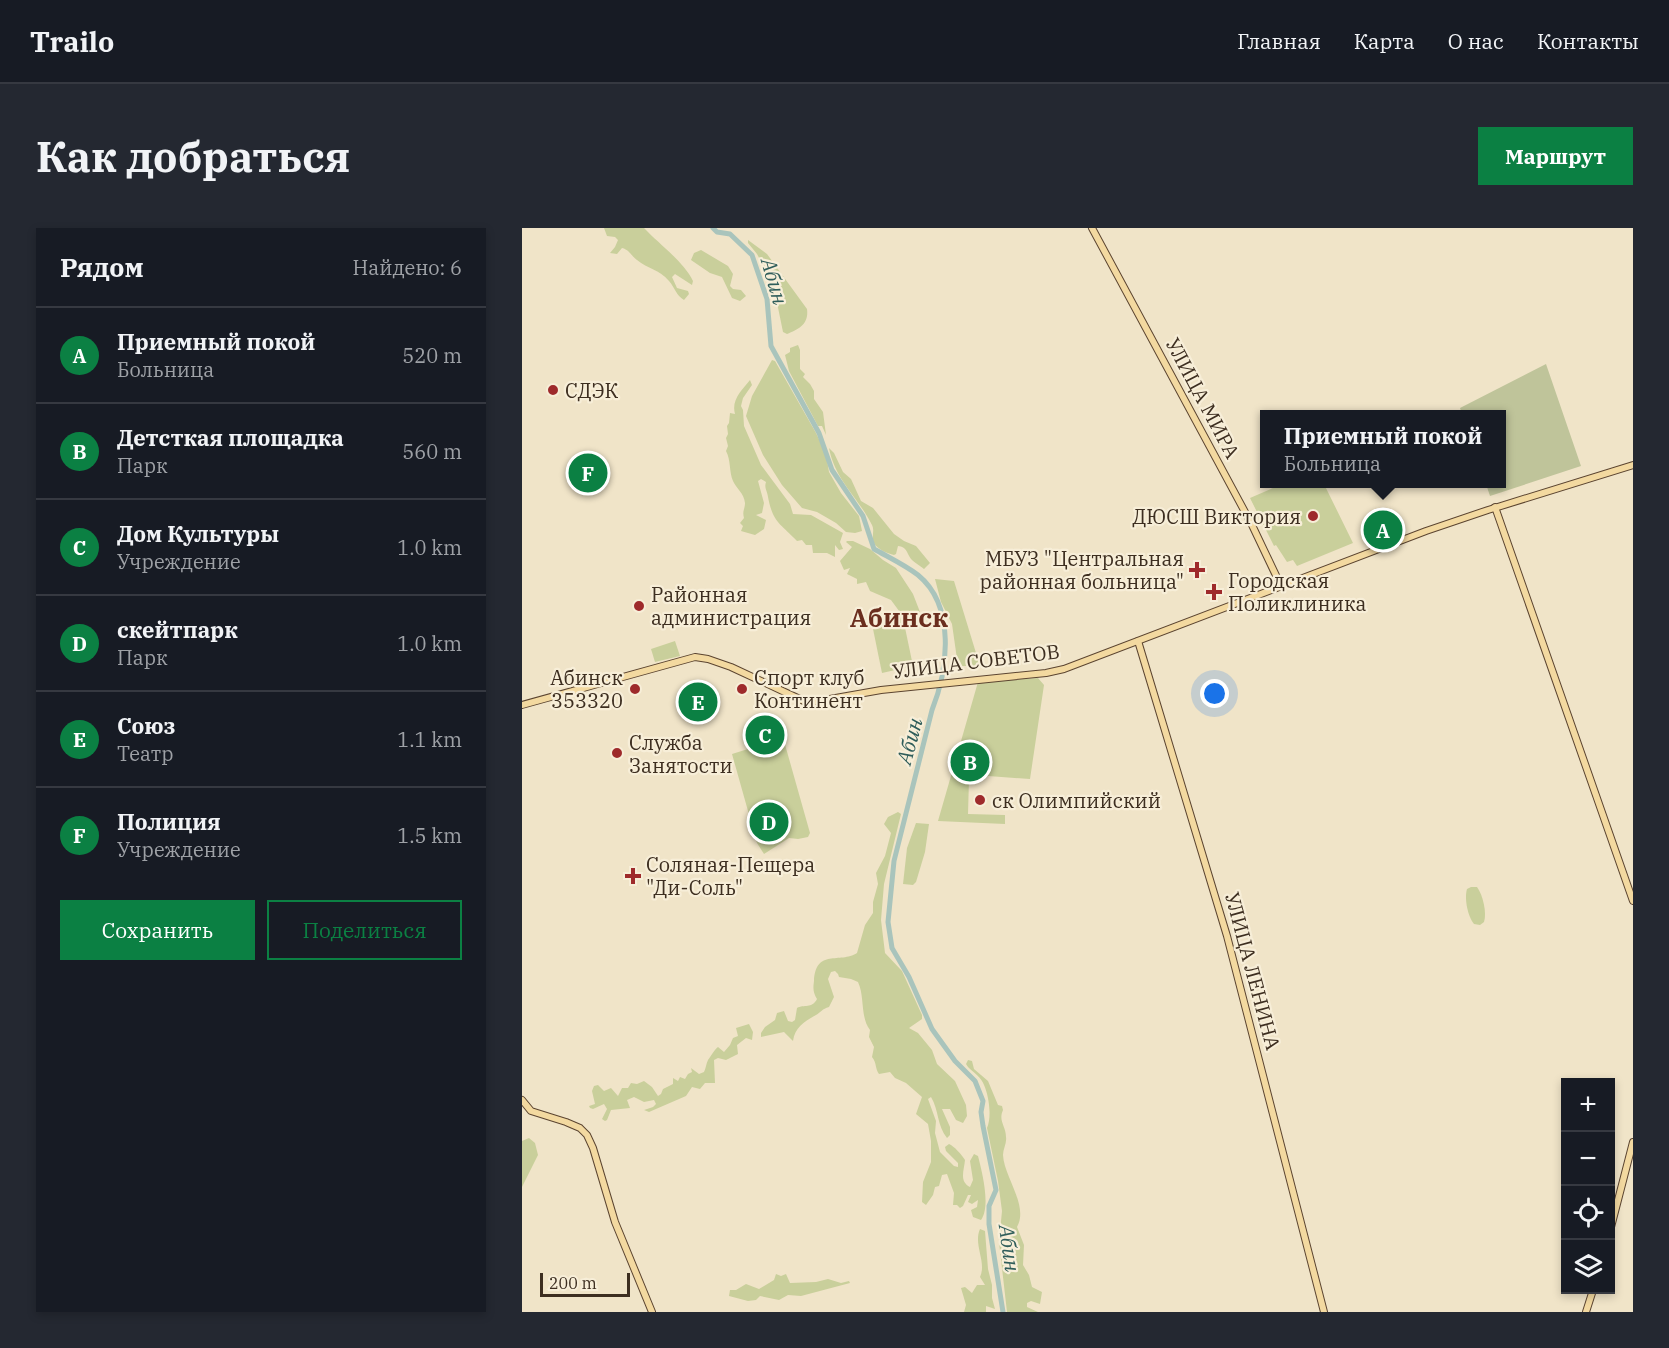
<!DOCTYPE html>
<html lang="ru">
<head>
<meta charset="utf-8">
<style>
  :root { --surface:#171b24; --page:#242831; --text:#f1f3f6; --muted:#9ea1a6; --line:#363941; --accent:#0b8043 }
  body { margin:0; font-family:"IBM Plex Serif",serif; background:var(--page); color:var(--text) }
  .controls { position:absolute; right:18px; bottom:18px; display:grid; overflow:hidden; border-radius:0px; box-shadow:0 3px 9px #0003 }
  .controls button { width:54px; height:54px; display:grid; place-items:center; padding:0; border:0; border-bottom:2px solid var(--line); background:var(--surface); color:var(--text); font:30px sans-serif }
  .scale { position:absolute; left:18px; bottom:15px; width:90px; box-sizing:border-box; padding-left:6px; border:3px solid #3d2e20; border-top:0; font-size:16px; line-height:21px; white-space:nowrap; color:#3d2e20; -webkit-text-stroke:4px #f7eed8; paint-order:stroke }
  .you { position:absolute; left:693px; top:466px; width:21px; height:21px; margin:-15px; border:4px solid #fff; border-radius:50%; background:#1a73e8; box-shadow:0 0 0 9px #1a73e833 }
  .badge { display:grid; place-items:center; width:39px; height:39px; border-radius:50%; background:var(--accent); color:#fff; font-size:20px; font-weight:700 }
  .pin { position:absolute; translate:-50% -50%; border:3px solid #fff; box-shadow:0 2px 6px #0006 }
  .popup { position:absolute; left:738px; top:182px; width:246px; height:78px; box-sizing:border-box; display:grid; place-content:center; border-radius:0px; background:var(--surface); filter:drop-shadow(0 2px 4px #0005); font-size:20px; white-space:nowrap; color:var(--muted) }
  .popup b { font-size:22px; color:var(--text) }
  .popup::after { content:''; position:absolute; left:50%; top:100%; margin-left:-12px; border:12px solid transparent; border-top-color:var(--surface) }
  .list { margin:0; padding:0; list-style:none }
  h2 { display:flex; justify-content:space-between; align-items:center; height:78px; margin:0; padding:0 24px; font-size:26px }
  h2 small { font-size:20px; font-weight:400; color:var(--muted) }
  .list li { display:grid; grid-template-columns:39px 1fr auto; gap:18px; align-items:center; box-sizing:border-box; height:96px; padding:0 24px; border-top:2px solid var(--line) }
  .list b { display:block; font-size:22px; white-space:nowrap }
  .list p { margin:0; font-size:20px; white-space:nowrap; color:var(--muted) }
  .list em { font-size:20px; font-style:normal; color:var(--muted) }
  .actions { display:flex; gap:12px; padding:18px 24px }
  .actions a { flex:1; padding:14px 0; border:2px solid var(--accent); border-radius:0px; text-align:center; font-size:21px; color:var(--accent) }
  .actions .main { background:var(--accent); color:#fff }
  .icon { flex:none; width:33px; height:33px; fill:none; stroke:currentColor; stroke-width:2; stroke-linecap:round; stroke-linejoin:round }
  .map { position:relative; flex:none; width:1111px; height:1084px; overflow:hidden; border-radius:0px }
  header { display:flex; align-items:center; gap:36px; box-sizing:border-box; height:84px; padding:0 30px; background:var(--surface); border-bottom:2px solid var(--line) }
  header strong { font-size:28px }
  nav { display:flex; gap:33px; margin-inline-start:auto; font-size:21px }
  .intro { display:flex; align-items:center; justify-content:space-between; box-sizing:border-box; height:144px; padding:0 36px }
  h1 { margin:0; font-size:42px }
  .button { padding:15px 27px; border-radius:0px; background:var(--accent); color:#fff; font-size:21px; font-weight:700 }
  main { display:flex; gap:36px; padding:0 36px }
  aside { flex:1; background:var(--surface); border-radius:0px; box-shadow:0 3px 9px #0003 }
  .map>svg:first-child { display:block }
  .green { fill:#c9cf9b }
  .cemetery { fill:#bfc49a }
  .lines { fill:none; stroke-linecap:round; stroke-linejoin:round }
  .river { stroke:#a9c4bc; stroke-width:5 }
  .major-casing { stroke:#5b4430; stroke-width:8 }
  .major { stroke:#f3d9a0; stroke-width:6 }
  .poi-dot { fill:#9e2a2b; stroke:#f7eed8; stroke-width:2 }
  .labels { text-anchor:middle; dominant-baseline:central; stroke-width:4.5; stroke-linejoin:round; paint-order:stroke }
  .poi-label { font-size:20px; fill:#3d2e20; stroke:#f7eed8; text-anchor:start }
  .street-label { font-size:20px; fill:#3d2e20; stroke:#f7eed8 }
  .water-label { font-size:21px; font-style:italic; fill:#2f5d5a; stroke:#f7eed8 }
  .district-label { font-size:26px; font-weight:bold; fill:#6b2e1e; stroke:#f7eed8 }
</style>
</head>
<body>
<header>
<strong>Trailo</strong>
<nav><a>Главная</a><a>Карта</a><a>О нас</a><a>Контакты</a></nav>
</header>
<div class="intro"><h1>Как добраться</h1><a class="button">Маршрут</a></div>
<main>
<aside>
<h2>Рядом<small>Найдено: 6</small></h2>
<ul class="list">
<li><span class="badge">A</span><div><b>Приемный покой</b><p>Больница</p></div><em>520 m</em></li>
<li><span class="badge">B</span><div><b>Детсткая площадка</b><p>Парк</p></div><em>560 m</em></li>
<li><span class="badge">C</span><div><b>Дом Культуры</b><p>Учреждение</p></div><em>1.0 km</em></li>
<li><span class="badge">D</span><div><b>скейтпарк</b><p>Парк</p></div><em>1.0 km</em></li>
<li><span class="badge">E</span><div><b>Союз</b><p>Театр</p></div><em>1.1 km</em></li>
<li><span class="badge">F</span><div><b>Полиция</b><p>Учреждение</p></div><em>1.5 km</em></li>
</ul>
<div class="actions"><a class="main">Сохранить</a><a>Поделиться</a></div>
</aside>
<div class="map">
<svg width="1111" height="1084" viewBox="0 0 1111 1084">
  <rect width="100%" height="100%" fill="#f0e4c8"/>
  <g class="green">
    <path d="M 82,0 L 122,0 C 137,16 162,34 171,53 L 170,57 L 153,46 L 150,49 L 155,60 L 166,63 L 167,66 L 162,72 C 154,67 153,60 147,53 C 137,41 126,41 115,32 C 109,28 108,22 100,20 L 95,26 L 88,25 L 93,19 L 96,12 L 93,9 L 85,8 Z"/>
    <path d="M 226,12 L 245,26 L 285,81 C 287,96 277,101 265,106 L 261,104 L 251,55 L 235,26 L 226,15 Z"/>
    <polygon points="179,22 206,38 211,46 208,58 211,61 219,62 224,68 218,73 210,70 200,49 188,45 169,32 172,25"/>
    <polygon points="276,117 278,122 278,141 283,146 281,149 288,156 292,163 292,171 301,184 304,207 300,198 296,198 267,143 263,127 268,124 268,120"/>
    <polygon points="250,132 253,133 294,205 304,226 307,244 319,265 337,288 340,303 333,305 324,304 314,295 295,284 280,280 260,257 241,227 224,188 230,168"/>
    <path d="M 228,152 L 230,157 L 221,170 L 219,178 L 221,182 L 222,198 L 239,237 L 268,276 L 271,286 L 289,287 L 321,305 L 318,314 L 321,321 L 317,322 L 313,317 L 313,329 L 305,325 L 291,325 L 290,317 L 284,317 L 280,312 L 275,313 C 258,295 251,295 246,269 C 245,262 242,260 244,254 L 239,251 L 236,253 L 242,275 L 240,285 L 234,287 L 244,292 L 242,301 L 233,307 L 219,303 L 221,298 L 218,295 L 222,290 C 220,283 223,281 223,275 C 222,265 214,260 211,253 C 207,244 209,232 204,223 L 206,218 L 204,210 L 206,206 L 205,198 L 207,195 L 208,185 L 213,186 C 209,172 220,162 228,152 Z"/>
    <path d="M 307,220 L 312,225 L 321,244 L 329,251 L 339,273 L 351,280 L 372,306 L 382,313 L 394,318 L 408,335 L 402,341 C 398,338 392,334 389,331 C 384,324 385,319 376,318 L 374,326 L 372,327 C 365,325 356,322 352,315 C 349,309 353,303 350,297 C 336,269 313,252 307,220 Z"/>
    <polygon points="760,256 802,256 831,315 775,338 771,332 765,334 754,317 752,318 728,270"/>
    <polygon points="325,313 331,313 348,321 361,332 374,340 391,366 398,384 380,387 369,372 348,363 344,354 335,356 335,351 325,346 328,340 322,342 318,333 330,319 324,314"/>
    <polygon points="413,351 432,353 458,438 436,438 430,396 419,374"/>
    <polygon points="381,390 391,438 360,445 350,396"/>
    <polygon points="153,413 158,428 133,434 129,421"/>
    <polygon points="516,450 522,457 508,551 453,547 447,551 446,586 483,587 483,596 416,593 456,454"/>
    <polygon points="262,513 288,605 286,609 276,611 267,610 242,626 235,615 210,526 248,514"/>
    <path d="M 376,584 L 379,586 L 362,656 L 359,692 L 363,725 L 380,743 L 400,787 L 400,791 L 387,800 L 396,805 L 410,822 L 415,836 L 433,853 L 444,877 L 445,888 L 441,895 L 434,892 L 428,881 L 420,881 L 428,899 L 428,907 L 425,910 C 415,898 417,882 409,869 L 406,871 L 414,893 L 413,905 L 418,924 L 432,938 L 436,939 L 436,935 L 424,923 L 423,919 L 427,916 C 432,918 440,927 443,932 C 442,943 437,953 448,959 L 451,952 L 448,933 L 452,926 L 456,928 C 460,944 469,978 459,992 L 451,989 L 449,982 L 455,979 L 456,972 L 450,976 L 446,974 L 449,967 L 446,967 L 441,978 L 438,980 L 435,977 L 431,977 L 432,965 L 425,946 L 420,947 L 417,958 L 413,959 L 411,967 L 404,977 L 400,974 L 401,954 L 409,934 L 409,913 L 406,896 L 394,886 L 400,869 L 384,855 L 373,850 L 368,844 L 357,846 C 353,841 355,835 350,829 L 352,819 L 347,809 L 348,802 C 338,789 343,769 336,754 L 329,751 L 317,749 L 316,746 L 313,743 L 309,744 L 306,751 L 312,769 L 307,779 C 300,781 299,784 294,787 C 283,793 273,799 271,813 L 262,804 L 239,809 L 239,805 L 243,799 L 253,792 L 255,785 L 262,783 L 266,793 L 270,794 L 273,792 L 275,780 C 282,776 290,781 295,771 C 291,764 291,761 292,753 C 294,720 318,736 335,725 L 343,697 L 351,685 L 351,674 L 356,656 L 354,645 L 363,628 L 369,605 L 362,596 L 366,589 Z"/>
    <polygon points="394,595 407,596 403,624 394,654 391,657 381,656 385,620"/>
    <path d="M 949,659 L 955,659 C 961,667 965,685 962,694 L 958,697 L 952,696 C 946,689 942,671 945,661 Z"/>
    <path d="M 227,796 L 231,804 L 230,812 L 224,810 L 215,817 L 216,826 L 204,832 L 196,830 L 192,832 L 193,855 L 183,855 L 178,861 L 170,859 L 164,868 L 127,884 L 122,882 L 131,879 L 134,876 L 132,872 L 122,874 L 112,869 L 105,872 L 108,880 L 89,882 L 85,892 L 83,893 L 80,891 L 85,881 L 82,876 L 71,881 L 68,880 L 67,878 L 73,876 L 70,863 L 72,858 L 76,857 L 82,863 L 89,860 L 96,868 L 100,860 L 106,860 L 109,855 L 115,856 L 122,853 L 130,859 L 136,868 L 139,866 L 141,861 L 151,856 L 151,850 L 156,853 L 158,849 L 163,851 L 166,846 L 170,844 L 169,840 L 177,846 L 182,844 C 184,840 184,836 186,832 C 189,828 192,822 196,819 L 202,824 L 208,817 L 211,810 L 216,808 L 214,800 Z"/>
    <path d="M 446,832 L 450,833 L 452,841 L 466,853 L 476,877 L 480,878 L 481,882 C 476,893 484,898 484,909 C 485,915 481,921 481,927 C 482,949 507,978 495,999 L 502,1017 L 501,1037 L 507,1047 L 510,1059 L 520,1064 L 518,1076 L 509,1073 L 505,1075 L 505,1079 L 516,1084 L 485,1084 L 477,1014 L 480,983 L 476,953 L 465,900 C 470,889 467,868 462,857 C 460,850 451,844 446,839 L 444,836 Z"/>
    <polygon points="7,910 13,915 16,927 0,959 0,913"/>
    <path d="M 458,1001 L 463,1003 L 466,1041 L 470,1057 L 470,1070 L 473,1081 L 464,1078 L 464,1084 L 442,1084 L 444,1077 L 439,1060 L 443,1059 L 450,1065 L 455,1057 L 463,1057 L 458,1049 C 465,1034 451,1017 458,1001 Z"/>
    <polygon points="254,1046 259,1048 264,1046 268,1055 294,1054 306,1051 319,1055 327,1053 328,1055 279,1068 266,1067 257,1072 238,1068 234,1072 226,1073 207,1068 208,1062 214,1062 224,1056 237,1061 252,1052"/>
  </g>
  <polygon class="cemetery" points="1024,136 1059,238 968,268 964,256 980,256 980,186 940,186 938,180"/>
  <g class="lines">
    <path class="river" d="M 191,0 L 195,4 L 208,6 L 230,27 L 245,71 L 249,118 L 297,205 L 310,242 L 341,288 L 352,321 C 366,329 383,337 396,347 C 434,378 426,442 410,482 L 372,633 L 366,694 L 370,720 L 387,749 L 410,801 L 433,833 L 453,853 L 461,873 L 459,884 L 461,898 L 474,962 L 467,978 L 467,996 L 481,1084"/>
    <defs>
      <g id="major">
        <polyline points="570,0 730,297 759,358"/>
        <polyline points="973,279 1111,673"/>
        <polyline points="616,413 705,708 802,1084"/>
        <polyline points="0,477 173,429 186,431 209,439 282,473 291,474 359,462 524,445 542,441 904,303 966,282 1111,237"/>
        <polyline points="0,872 9,883 44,894 58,900 65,907 71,920 93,994 130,1084"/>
        <polyline points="1088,1003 1111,914"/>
        <polyline points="1064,1084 1071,1062"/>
      </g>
    </defs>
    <use href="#major" class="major-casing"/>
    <use href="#major" class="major"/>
  </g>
  <g class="poi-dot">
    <circle cx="31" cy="162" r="6"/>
    <circle cx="791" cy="288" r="6"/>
    <path d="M672 333h6v6h6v6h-6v6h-6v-6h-6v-6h6z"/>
    <path d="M689 355h6v6h6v6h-6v6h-6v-6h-6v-6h6z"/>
    <circle cx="117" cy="378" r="6"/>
    <circle cx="113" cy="461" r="6"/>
    <circle cx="220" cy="461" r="6"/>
    <circle cx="95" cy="525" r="6"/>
    <circle cx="458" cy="572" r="6"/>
    <path d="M108 639h6v6h6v6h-6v6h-6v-6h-6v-6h6z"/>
  </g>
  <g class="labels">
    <g class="poi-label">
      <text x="43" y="162">СДЭК</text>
      <text x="779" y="288" text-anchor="end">ДЮСШ Виктория</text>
      <text x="662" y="330" text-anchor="end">МБУЗ "Центральная<tspan x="662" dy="23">районная больница"</tspan></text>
      <text x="706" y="352">Городская<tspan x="706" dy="23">Поликлиника</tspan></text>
      <text x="129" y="366">Районная<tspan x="129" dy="23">администрация</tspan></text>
      <text x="101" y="449" text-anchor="end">Абинск<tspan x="101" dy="23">353320</tspan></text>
      <text x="232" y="449">Спорт клуб<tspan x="232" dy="23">Континент</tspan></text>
      <text x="107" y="514">Служба<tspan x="107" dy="23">Занятости</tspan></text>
      <text x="470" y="572">ск Олимпийский</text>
      <text x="124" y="636">Соляная-Пещера<tspan x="124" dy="23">"Ди-Соль"</tspan></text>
    </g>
    <g class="street-label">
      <text transform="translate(681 170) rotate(62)">УЛИЦА МИРА</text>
      <text transform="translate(454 433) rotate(-7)">УЛИЦА СОВЕТОВ</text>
      <text transform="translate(731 743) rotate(75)">УЛИЦА ЛЕНИНА</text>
    </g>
    <g class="water-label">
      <text transform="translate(253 53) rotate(74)">Абин</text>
      <text transform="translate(387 513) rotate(-75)">Абин</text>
      <text transform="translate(488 1020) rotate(82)">Абин</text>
    </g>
    <g class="district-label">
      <text x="377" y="389">Абинск</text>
    </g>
  </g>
</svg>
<div class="controls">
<button>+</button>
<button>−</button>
<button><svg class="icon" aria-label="locate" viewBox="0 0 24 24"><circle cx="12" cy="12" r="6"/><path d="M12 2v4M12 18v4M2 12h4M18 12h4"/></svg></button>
<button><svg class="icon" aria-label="layers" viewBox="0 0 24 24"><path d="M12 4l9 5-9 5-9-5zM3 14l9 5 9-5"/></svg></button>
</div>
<div class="scale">200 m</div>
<div class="you"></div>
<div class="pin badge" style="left:861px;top:302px">A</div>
<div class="popup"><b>Приемный покой</b>Больница</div>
<div class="pin badge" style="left:448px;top:534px">B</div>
<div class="pin badge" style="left:243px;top:507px">C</div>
<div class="pin badge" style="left:247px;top:594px">D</div>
<div class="pin badge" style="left:176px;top:474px">E</div>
<div class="pin badge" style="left:66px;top:245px">F</div>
</div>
</main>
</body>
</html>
